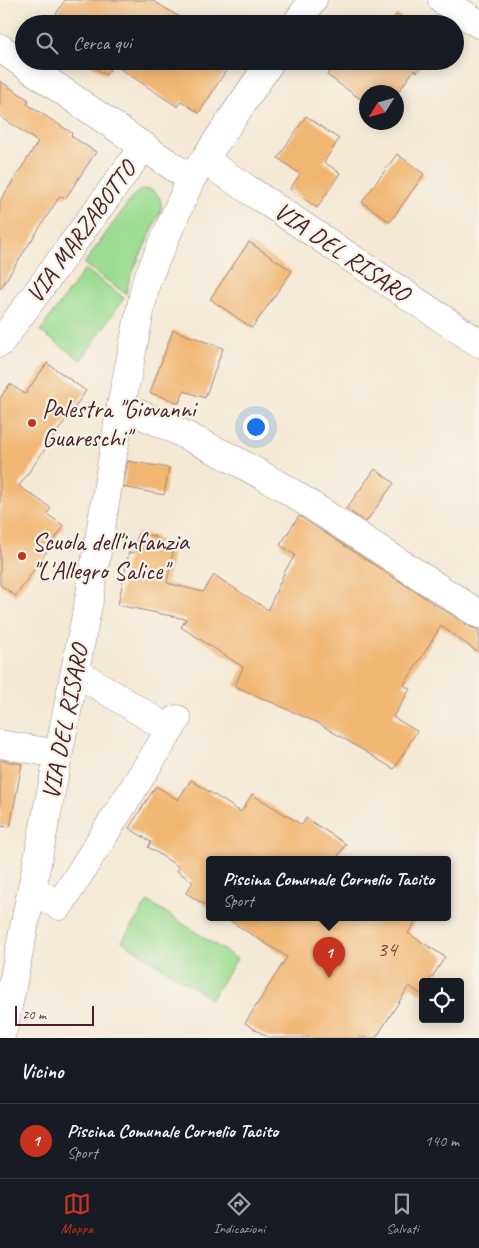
<!DOCTYPE html>
<html lang="it">
<head>
<meta charset="utf-8">
<style>
  :root { --surface:#171b24; --page:#242831; --text:#f1f3f6; --muted:#9ea1a6; --line:#363941; --accent:#c8321e }
  body { margin:0; font-family:Caveat,sans-serif; background:var(--page); color:var(--text) }
  .controls { position:absolute; right:15px; bottom:15px; display:grid; overflow:hidden; border-radius:5px; box-shadow:0 2px 12px #0003 }
  .controls button { width:45px; height:45px; display:grid; place-items:center; padding:0; border:0; border-bottom:1px solid var(--line); background:var(--surface); color:var(--text); font:25px sans-serif }
  .compass { position:absolute; left:359px; top:85px; width:45px; height:45px; border-radius:50%; background:var(--surface); box-shadow:0 2px 12px #0003; rotate:233deg }
  .scale { position:absolute; left:15px; bottom:12px; width:79px; box-sizing:border-box; padding-left:5px; border:2px solid #4a1f2b; border-top:0; font-size:14px; line-height:18px; white-space:nowrap; color:#4a1f2b; -webkit-text-stroke:4px #f7f3e8; paint-order:stroke }
  .you { position:absolute; left:255px; top:426px; width:18px; height:18px; margin:-12px; border:4px solid #fff; border-radius:50%; background:#1a73e8; box-shadow:0 0 0 8px #1a73e833 }
  .badge { display:grid; place-items:center; width:32px; height:32px; border-radius:50%; background:var(--accent); color:#fff; font-size:16px; font-weight:700 }
  .pin { position:absolute; translate:-50% -41px; filter:drop-shadow(0 1px 2px #0008) }
  .pin::after { content:''; position:absolute; top:26px; width:18px; height:15px; background:inherit; clip-path:polygon(0 0,100% 0,50% 100%) }
  .popup { position:absolute; left:206px; top:856px; width:245px; height:65px; box-sizing:border-box; display:grid; place-content:center; border-radius:5px; background:var(--surface); filter:drop-shadow(0 1px 4px #0005); font-size:16px; white-space:nowrap; color:var(--muted) }
  .popup b { font-size:19px; color:var(--text) }
  .popup::after { content:''; position:absolute; left:50%; top:100%; margin-left:-10px; border:10px solid transparent; border-top-color:var(--surface) }
  .list { margin:0; padding:0; list-style:none }
  h2 { display:flex; justify-content:space-between; align-items:center; height:65px; margin:0; padding:0 20px; font-size:21px }
  h2 small { font-size:16px; font-weight:400; color:var(--muted) }
  .list li { display:grid; grid-template-columns:32px 1fr auto; gap:15px; align-items:center; box-sizing:border-box; height:75px; padding:0 20px; border-top:1px solid var(--line) }
  .list b { display:block; font-size:19px; white-space:nowrap }
  .list p { margin:0; font-size:16px; white-space:nowrap; color:var(--muted) }
  .list em { font-size:16px; font-style:normal; color:var(--muted) }
  .icon { flex:none; width:28px; height:28px; fill:none; stroke:currentColor; stroke-width:2; stroke-linecap:round; stroke-linejoin:round }
  .map { position:relative; flex:none; width:479px; height:1038px; overflow:hidden }
  .search { position:absolute; background:var(--surface); box-shadow:0 2px 12px #0003; left:15px; right:15px; top:15px; height:55px; display:flex; align-items:center; gap:12px; box-sizing:border-box; padding:0 18px; border-radius:28px; color:var(--muted); font-size:19px }
  .sheet { height:140px; background:var(--surface) }
  nav { display:flex; justify-content:space-around; align-items:center; box-sizing:border-box; height:70px; border-top:1px solid var(--line); background:var(--surface); font-size:14px; color:var(--muted) }
  nav a { display:grid; justify-items:center; gap:2px }
  nav .on { color:var(--accent) }
  .map>svg:first-child { display:block }
  .green { fill:#9cdd93; stroke:#737e5f }
  .building { fill:#f1b671 }
  .lines { fill:none; stroke-linecap:round; stroke-linejoin:round }
  .minor-casing { stroke:#9f8480; stroke-width:29 }
  .minor { stroke:#fff; stroke-width:28 }
  .poi-dot { fill:#c8321e; stroke:#f7f3e8; stroke-width:2 }
  .labels { text-anchor:middle; dominant-baseline:central; stroke-width:4.5; stroke-linejoin:round; paint-order:stroke }
  .number-label { font-size:22px; fill:#74453c }
  .street-label { font-size:25px; fill:#4a1f2b; stroke:#f7f3e8 }
  .poi-label { font-size:25px; fill:#4a1f2b; stroke:#f7f3e8; text-anchor:start }
</style>
</head>
<body>
<div class="map">
<svg width="479" height="1038" viewBox="0 0 479 1038">
  <rect width="100%" height="100%" fill="#f7f3e8"/>
  <filter id="ink" filterUnits="userSpaceOnUse"><feTurbulence type="fractalNoise" baseFrequency=".02" numOctaves="2"/><feDisplacementMap in="SourceGraphic" scale="10" xChannelSelector="R" yChannelSelector="G"/><feConvolveMatrix kernelMatrix="1 2 1 2 8 2 1 2 1" color-interpolation-filters="sRGB"/></filter>
  <filter id="wash" filterUnits="userSpaceOnUse"><feTurbulence type="fractalNoise" baseFrequency=".0096" numOctaves="4" result="noise"/><feDisplacementMap in="SourceGraphic" scale="20" xChannelSelector="R" yChannelSelector="G"/><feGaussianBlur stdDeviation="1.12" result="paint"/><feColorMatrix in="noise" values="0 0 0 0 0 0 0 0 0 0 0 0 0 0 0 0 0 1.4 0 .05"/><feComposite in="paint" operator="in"/></filter>
  <g filter="url(#wash)">
    <rect width="100%" height="100%" fill="#f4e9d5"/>
    <g class="green">
      <path d="M 149,189 C 159,194 162,198 161,210 L 129,280 L 126,294 L 84,264 L 133,196 L 141,190 Z"/>
      <polygon points="85,269 124,298 81,360 40,331"/>
      <polygon points="148,901 237,959 211,999 122,941"/>
    </g>
    <g id="blocks">
      <g class="building">
        <polygon points="65,0 152,0 191,24 50,24"/>
        <polygon points="397,14 410,24 390,24"/>
        <polygon points="85,61 232,61 199,113 181,101 178,107 113,64 106,75"/>
        <polygon points="337,61 424,61 417,72 414,70 396,95 396,92 366,92 366,103 327,75"/>
        <polygon points="0,81 29,100 27,104 72,133 71,136 96,152 65,199 60,196 0,289 0,201 38,142 0,116"/>
        <polygon points="306,116 339,139 324,162 340,173 317,208 290,189 300,174 278,158"/>
        <polygon points="397,154 424,174 390,222 362,202"/>
        <polygon points="249,242 292,271 252,328 210,299"/>
        <polygon points="173,330 223,348 205,398 184,391 179,403 150,393"/>
        <polygon points="47,363 86,391 19,486 51,508 47,514 64,526 16,596 0,585 0,398 10,384 25,394"/>
        <polygon points="128,461 169,468 164,495 123,487"/>
        <polygon points="375,469 394,483 366,522 346,509"/>
        <polygon points="299,516 470,627 479,630 479,653 441,626 404,685 410,689 393,717 417,731 394,769 318,723 235,686 243,667 181,627 186,619 118,605 129,552 134,553 138,533 154,536 173,552 167,583 203,592 214,575 268,610 285,571 295,555 280,545"/>
        <polygon points="0,760 22,764 10,827 0,826"/>
        <polygon points="191,780 241,812 252,794 302,825 306,818 346,844 336,859 210,859 210,908 186,893 193,882 177,871 179,867 148,847 151,842 129,828 156,786 178,800"/>
        <polygon points="224,917 419,917 408,933 445,957 429,982 423,982 423,992 421,994 409,986 376,1038 269,1038 245,1023 287,957"/>
      </g>
    </g>
  </g>
  <g filter="url(#ink)">
    <use href="#blocks" fill-opacity="0" stroke="#9f8480" stroke-width="1"/>
    <g class="lines">
      <defs>
        <g id="minor">
          <polyline points="442,0 479,24"/>
          <polyline points="296,24 313,0"/>
          <polyline points="0,48 191,179"/>
          <polyline points="204,160 479,343"/>
          <polyline points="0,343 144,146"/>
          <polyline points="121,406 167,426 231,458 283,487 479,614"/>
          <polyline points="75,671 170,730"/>
          <polyline points="0,744 58,754"/>
          <polyline points="32,888 59,906 177,719"/>
          <polyline points="0,1038 4,1026 32,888 89,600 121,406 146,282 191,179 271,61"/>
        </g>
      </defs>
      <use href="#minor" class="minor-casing"/>
      <use href="#minor" class="minor"/>
    </g>
  </g>
  <g class="poi-dot">
    <circle cx="32" cy="423" r="5"/>
    <circle cx="22" cy="556" r="5"/>
  </g>
  <g class="labels">
    <g class="number-label">
      <text x="387" y="949">34</text>
    </g>
    <g class="street-label">
      <text transform="translate(81 232) rotate(-54)">VIA MARZABOTTO</text>
      <text transform="translate(342 252) rotate(34)">VIA DEL RISARO</text>
      <text transform="translate(65 722) rotate(-79)">VIA DEL RISARO</text>
    </g>
    <g class="poi-label">
      <text x="42" y="409">Palestra "Giovanni<tspan x="42" dy="29">Guareschi"</tspan></text>
      <text x="32" y="542">Scuola dell'infanzia<tspan x="32" dy="29">"L'Allegro Salice"</tspan></text>
    </g>
  </g>
</svg>
<div class="controls">
<button><svg class="icon" aria-label="locate" viewBox="0 0 24 24"><circle cx="12" cy="12" r="6"/><path d="M12 2v4M12 18v4M2 12h4M18 12h4"/></svg></button>
</div>
<svg class="compass" viewBox="-18 -18 36 36"><path d="M0-13l5 13h-10z" fill="#e53935"/><path d="M0 13l5-13h-10z" fill="#9ea1a6"/></svg>
<div class="scale">20 m</div>
<div class="you"></div>
<div class="pin badge" style="left:329px;top:978px">1</div>
<div class="popup"><b>Piscina Comunale Cornelio Tacito</b>Sport</div>
<div class="search"><svg class="icon" aria-label="search" viewBox="0 0 24 24"><circle cx="10" cy="10" r="6"/><path d="M15 15l6 6"/></svg>Cerca qui</div>
</div>
<section class="sheet">
<h2>Vicino<small></small></h2>
<ul class="list">
<li><span class="badge">1</span><div><b>Piscina Comunale Cornelio Tacito</b><p>Sport</p></div><em>140 m</em></li>
</ul>
</section>
<nav>
<a class="on"><svg class="icon" aria-label="map" viewBox="0 0 24 24"><path d="M3 6l6-2 6 2 6-2v14l-6 2-6-2-6 2zM9 4v14M15 6v14"/></svg>Mappa</a>
<a><svg class="icon" aria-label="directions" viewBox="0 0 24 24"><path d="M12 3l9 9-9 9-9-9zM9 14v-3h6M13 9l2 2-2 2"/></svg>Indicazioni</a>
<a><svg class="icon" aria-label="saved" viewBox="0 0 24 24"><path d="M7 4h10v16l-5-4-5 4z"/></svg>Salvati</a>
</nav>
</body>
</html>
